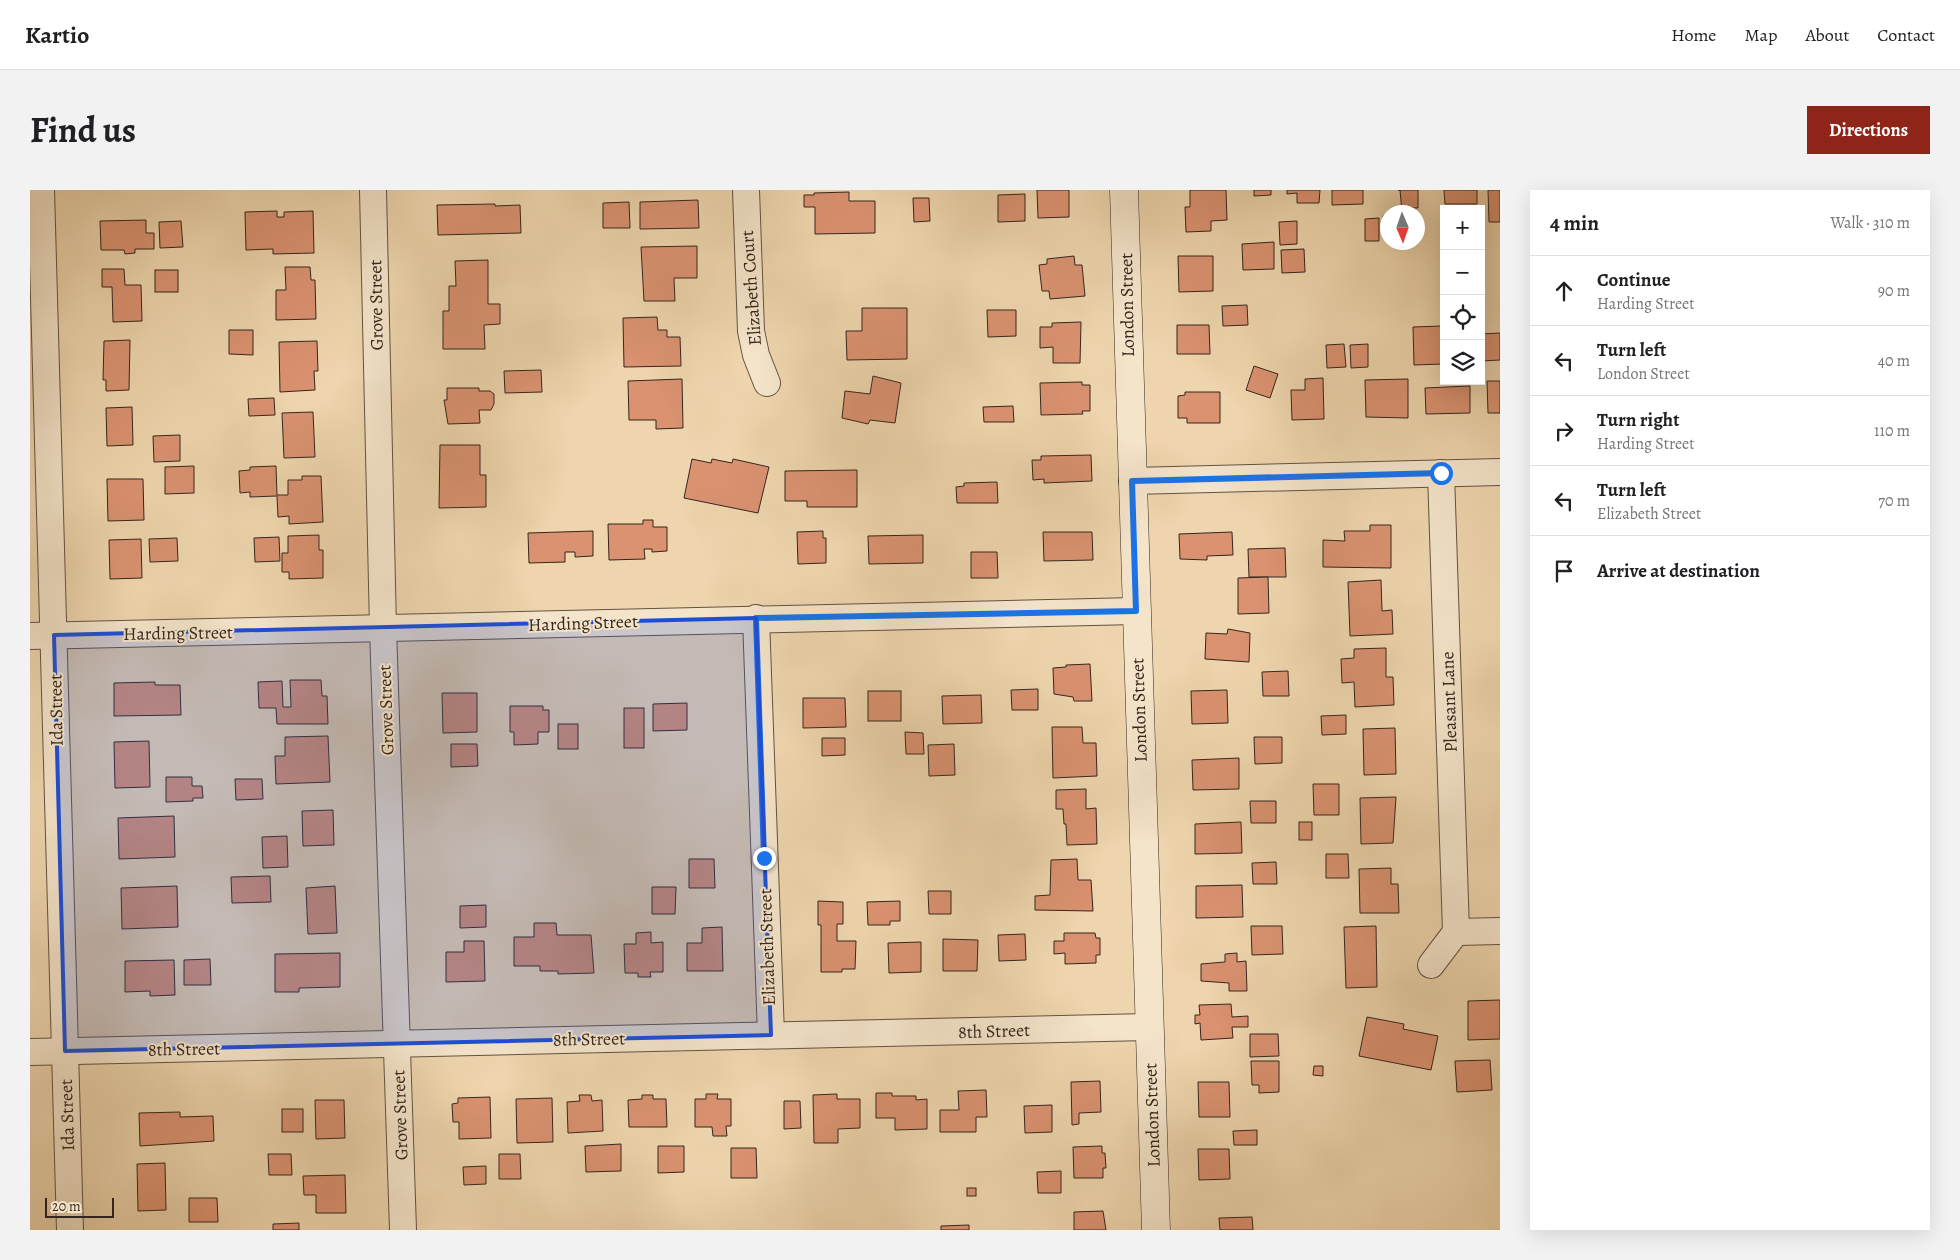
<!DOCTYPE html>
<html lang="en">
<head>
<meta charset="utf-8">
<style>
  :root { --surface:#fff; --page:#f2f2f2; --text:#202124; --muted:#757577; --line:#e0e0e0; --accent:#8f2418 }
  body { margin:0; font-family:Alegreya,serif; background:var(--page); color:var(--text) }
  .controls { position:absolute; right:15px; top:15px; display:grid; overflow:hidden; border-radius:0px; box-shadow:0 5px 20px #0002 }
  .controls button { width:45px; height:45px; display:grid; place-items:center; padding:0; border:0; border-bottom:1px solid var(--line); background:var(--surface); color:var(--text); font:25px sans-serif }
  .compass { position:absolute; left:1350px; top:15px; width:45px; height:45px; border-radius:50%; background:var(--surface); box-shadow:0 5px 20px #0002; rotate:178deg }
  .scale { position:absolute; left:15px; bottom:12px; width:69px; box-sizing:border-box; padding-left:5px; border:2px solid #35261d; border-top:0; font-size:14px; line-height:18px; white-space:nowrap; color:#35261d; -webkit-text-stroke:4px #f4e4ca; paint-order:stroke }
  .stop { position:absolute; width:15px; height:15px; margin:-11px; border:4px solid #1a73e8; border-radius:50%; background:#fff }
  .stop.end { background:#1a73e8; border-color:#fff; box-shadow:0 1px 5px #0008 }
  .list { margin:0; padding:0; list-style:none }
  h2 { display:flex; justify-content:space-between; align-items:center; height:65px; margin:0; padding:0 20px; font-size:21px }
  h2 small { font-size:16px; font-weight:400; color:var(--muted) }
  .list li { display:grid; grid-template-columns:32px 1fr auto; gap:15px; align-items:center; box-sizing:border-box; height:70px; padding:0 20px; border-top:1px solid var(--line) }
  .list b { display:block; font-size:19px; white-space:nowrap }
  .list p { margin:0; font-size:16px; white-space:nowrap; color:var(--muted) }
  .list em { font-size:16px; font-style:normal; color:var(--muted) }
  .icon { flex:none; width:28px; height:28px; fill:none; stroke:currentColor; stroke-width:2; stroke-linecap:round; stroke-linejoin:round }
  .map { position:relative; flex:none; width:1470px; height:1040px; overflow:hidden; border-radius:0px }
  header { display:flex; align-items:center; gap:30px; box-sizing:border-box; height:70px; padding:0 25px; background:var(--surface); border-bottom:1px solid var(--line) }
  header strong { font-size:24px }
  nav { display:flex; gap:28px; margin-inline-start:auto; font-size:18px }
  .intro { display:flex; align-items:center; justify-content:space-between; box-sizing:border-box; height:120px; padding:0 30px }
  h1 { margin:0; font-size:35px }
  .button { padding:12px 22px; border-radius:0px; background:var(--accent); color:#fff; font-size:18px; font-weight:700 }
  main { display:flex; gap:30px; padding:0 30px }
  aside { flex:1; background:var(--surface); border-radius:0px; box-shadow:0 5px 20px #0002 }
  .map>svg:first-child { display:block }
  .building { fill:#da9271; stroke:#35261d }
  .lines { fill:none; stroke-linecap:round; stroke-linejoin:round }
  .street-casing { stroke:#635241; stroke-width:28 }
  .secondary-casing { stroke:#35261d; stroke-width:29 }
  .street { stroke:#f4e4ca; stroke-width:26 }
  .secondary { stroke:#f4e4ca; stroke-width:28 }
  .route { stroke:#1a73e8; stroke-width:6 }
  .marked { fill:#1d4ed8; fill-opacity:0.2; stroke:#1d4ed8; stroke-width:4; stroke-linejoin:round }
  .labels { text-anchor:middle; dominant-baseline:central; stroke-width:4; stroke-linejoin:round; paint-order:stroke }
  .street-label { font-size:18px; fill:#35261d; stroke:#f4e4ca }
</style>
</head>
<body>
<header>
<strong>Kartio</strong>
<nav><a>Home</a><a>Map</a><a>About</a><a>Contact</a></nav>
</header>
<div class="intro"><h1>Find us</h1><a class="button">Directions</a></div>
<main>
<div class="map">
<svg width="1470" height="1040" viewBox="0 0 1470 1040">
  <rect width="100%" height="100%" fill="#eed5ad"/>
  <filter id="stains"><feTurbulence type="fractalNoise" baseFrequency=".004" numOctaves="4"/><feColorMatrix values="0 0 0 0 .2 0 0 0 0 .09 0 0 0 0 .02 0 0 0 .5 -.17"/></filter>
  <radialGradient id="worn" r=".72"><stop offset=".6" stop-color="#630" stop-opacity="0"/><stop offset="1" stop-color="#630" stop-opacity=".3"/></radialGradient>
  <g class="building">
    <polygon points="1007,0 1039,0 1039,27 1008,28"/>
    <polygon points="1160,0 1196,0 1197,30 1181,31 1181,41 1156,42 1155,17 1160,17"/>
    <polygon points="1224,0 1241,0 1241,5 1224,6"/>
    <polygon points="1257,0 1290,0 1289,13 1267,13 1267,3 1257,4"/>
    <polygon points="1302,0 1333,0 1333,14 1302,15"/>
    <polygon points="1368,0 1388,0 1388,18 1382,18 1383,22 1372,22 1370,0"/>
    <polygon points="1414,0 1447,0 1447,14 1415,14"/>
    <polygon points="1458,0 1470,0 1470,32 1459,32"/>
    <polygon points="819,2 819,11 845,11 845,43 785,44 785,17 774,17 774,5 784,5 784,3"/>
    <polygon points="995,4 995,31 968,32 968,5"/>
    <polygon points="883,8 899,8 900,31 884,32"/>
    <polygon points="668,10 669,38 610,39 610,12"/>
    <polygon points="599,12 600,38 573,38 573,13"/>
    <polygon points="465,14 465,16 490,15 491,43 408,45 407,15"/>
    <polygon points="247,21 247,27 254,27 254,22 283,21 284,63 243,64 243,59 216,60 215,22"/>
    <rect x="1353" y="26" width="5" height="18"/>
    <polygon points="1349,28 1349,51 1335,51 1335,29"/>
    <polygon points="116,30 116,43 124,43 124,59 105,59 105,63 95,64 94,60 71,60 70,31"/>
    <polygon points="151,31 153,57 130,58 129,32"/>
    <polygon points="1267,31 1267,54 1250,55 1249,32"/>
    <polygon points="1244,52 1244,79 1213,80 1212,54"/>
    <polygon points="667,56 667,88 644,88 645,111 614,111 611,57"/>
    <polygon points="1274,59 1275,82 1252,83 1251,60"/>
    <polygon points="1044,66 1045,75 1052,75 1055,106 1020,109 1019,101 1012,101 1009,75 1017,74 1017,69"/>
    <polygon points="1148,66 1183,66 1183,101 1149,102"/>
    <polygon points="458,70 458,114 470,114 470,134 454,135 455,159 413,159 413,121 419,121 419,96 426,96 425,71"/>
    <polygon points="255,77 280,77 281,90 285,90 286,129 246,130 246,100 256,100"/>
    <polygon points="72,79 94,79 95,95 111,95 112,131 83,132 82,97 72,97"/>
    <rect x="125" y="80" width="23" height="22"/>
    <polygon points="1217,115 1218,135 1193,136 1192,116"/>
    <polygon points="832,118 877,118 877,169 817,170 816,141 832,141"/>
    <polygon points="957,120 986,120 986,146 958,147"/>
    <polygon points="627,127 628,140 637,140 637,147 650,147 651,176 594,177 593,128"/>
    <polygon points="1051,132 1050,173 1023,173 1023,157 1010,158 1010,137 1022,137 1022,133"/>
    <polygon points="1147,135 1179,135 1180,164 1147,164"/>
    <polygon points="1412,136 1413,174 1384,175 1383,137"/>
    <polygon points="199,140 223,140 223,165 199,164"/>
    <polygon points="1470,143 1470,170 1451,171 1451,144"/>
    <polygon points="100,150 99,200 76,201 76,190 73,190 74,151"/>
    <polygon points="287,151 288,181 284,181 285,200 250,202 249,152"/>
    <polygon points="1314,154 1316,177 1297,178 1296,155"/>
    <polygon points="1338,154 1338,177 1321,178 1320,155"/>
    <polygon points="1224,176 1248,184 1240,208 1216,200"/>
    <polygon points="511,180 512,202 475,203 474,181"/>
    <polygon points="843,186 871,193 865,233 840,230 838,234 812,228 815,201 840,204"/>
    <polygon points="1293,188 1294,229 1262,230 1261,200 1275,200 1275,189"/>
    <polygon points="652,189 653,238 626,239 626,230 599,230 598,191"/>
    <polygon points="1378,189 1378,228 1336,227 1335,190"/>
    <polygon points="1457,191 1470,191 1470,223 1458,223"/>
    <polygon points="1052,192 1052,195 1060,195 1060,221 1052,221 1053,224 1011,225 1010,193"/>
    <polygon points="1440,196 1440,223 1396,224 1395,198"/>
    <polygon points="417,198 449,198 449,201 460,201 464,204 464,214 461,220 449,220 450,233 418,234 414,210 417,210"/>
    <polygon points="1155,202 1190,202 1190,233 1157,233 1157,228 1148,228 1148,206 1155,205"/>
    <polygon points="244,208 245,225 219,226 218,209"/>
    <polygon points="983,216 984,232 954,232 953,217"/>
    <polygon points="102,217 103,255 77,256 76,218"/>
    <polygon points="283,222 285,267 254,268 252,223"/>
    <polygon points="150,245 150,271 124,272 123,246"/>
    <polygon points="410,255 450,255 450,285 456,285 456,317 409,318"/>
    <polygon points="1061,265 1062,291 1014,293 1014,289 1003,290 1002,270 1011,270 1011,266"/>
    <polygon points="662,269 681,273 682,269 702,273 703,269 739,277 728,323 654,308"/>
    <polygon points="164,276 164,303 135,304 135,277"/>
    <polygon points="246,276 247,305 258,305 258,290 272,290 272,286 291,286 293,332 259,334 259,326 248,327 247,306 220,307 220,302 210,303 209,281 220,280 220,277"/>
    <polygon points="827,280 827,317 777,317 777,311 755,311 755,281"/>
    <polygon points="77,289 113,289 114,330 78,331"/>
    <polygon points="967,292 968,313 927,313 926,297 934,296 934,293"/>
    <polygon points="613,330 623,330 623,337 637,337 637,361 622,362 622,359 614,359 615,369 579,370 578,334 613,334"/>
    <polygon points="1340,335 1361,335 1361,378 1293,377 1293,350 1315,351 1314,341 1340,341"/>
    <polygon points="563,341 563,366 545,367 545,362 535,362 535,372 499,373 498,343"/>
    <polygon points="793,341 793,348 796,348 796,373 768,374 767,342"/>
    <polygon points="1013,342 1062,342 1063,370 1014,371"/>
    <polygon points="1202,342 1203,365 1177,366 1177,370 1150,369 1149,344"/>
    <polygon points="289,345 289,360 293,360 293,388 259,389 259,382 252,382 252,363 258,363 258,346"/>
    <polygon points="893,345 893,373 839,374 838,346"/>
    <polygon points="249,347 250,371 225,372 224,348"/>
    <polygon points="147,348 148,371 120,372 119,349"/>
    <polygon points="111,349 112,388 80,389 79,350"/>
    <polygon points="1255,358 1256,387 1219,387 1218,359"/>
    <polygon points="941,362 967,362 968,388 941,388"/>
    <polygon points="1238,387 1239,423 1208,424 1208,388"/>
    <polygon points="1351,390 1352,421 1362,420 1363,444 1320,446 1318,392"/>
    <polygon points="1198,439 1220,443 1219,472 1175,469 1176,443 1197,444"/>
    <polygon points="1356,458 1356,487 1363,487 1364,515 1325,517 1324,492 1312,493 1311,469 1324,468 1324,459"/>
    <polygon points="1060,474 1062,511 1044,511 1043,507 1024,504 1023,478 1036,477 1036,475"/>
    <polygon points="1258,481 1259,506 1233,506 1232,482"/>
    <polygon points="260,490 291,490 292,506 297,506 298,534 247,534 246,518 229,518 228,492 252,491 253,517 261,517"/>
    <polygon points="125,492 125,495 150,495 151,525 84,526 84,493"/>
    <polygon points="1008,499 1008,520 982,520 981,500"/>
    <polygon points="1197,500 1198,533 1162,534 1161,501"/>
    <rect x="838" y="501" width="33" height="30"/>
    <polygon points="412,503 447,503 447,542 413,543"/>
    <polygon points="951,505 952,533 913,534 912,506"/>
    <polygon points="773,508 815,508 816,537 773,538"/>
    <polygon points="657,513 657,540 623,541 623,514"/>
    <polygon points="480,516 513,516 513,520 519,520 519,542 508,542 508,554 484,555 484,542 480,542"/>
    <rect x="594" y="518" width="20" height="40"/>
    <polygon points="1316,525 1316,544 1292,545 1291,526"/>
    <rect x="528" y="534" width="20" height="25"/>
    <polygon points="1022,537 1052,537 1053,553 1066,553 1067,586 1023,588"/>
    <polygon points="1365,538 1366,584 1334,585 1333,539"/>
    <polygon points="875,542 893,543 894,564 876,564"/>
    <polygon points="298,546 300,592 246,594 245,566 255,566 255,547"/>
    <polygon points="1224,547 1252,547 1252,573 1225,574"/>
    <polygon points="792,548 815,548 815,565 792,566"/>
    <polygon points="119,551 120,597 85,598 84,552"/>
    <polygon points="421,554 447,554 448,576 421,577"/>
    <polygon points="924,554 925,585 899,586 898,555"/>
    <polygon points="1209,568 1209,599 1163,600 1162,570"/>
    <polygon points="136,587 162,587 162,596 172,596 173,608 163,608 163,611 136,612"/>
    <polygon points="205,589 232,589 233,609 206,610"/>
    <polygon points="1283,594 1309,594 1309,625 1284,625"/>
    <polygon points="1056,599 1056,619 1066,618 1067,654 1037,655 1036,634 1034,634 1033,619 1026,619 1026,600"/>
    <polygon points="1366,607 1363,653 1331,654 1330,608"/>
    <polygon points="1220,611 1246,611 1246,633 1221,633"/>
    <polygon points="303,620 304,655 273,656 272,621"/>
    <polygon points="144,626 145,667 89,669 88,628"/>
    <polygon points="1211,632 1212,663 1165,664 1165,634"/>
    <rect x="1269" y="632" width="13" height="18"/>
    <polygon points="257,646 258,677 233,678 232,647"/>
    <polygon points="1296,664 1318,664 1319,688 1296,688"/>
    <polygon points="659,669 684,669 685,698 659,698"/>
    <polygon points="1047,669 1048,690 1061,690 1063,721 1005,720 1005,706 1020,705 1021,670"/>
    <polygon points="1246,672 1247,694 1223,694 1222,673"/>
    <polygon points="1361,678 1361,694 1368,694 1369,723 1330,723 1329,679"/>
    <polygon points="240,686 241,712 202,713 201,687"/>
    <polygon points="1212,695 1213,727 1166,728 1166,696"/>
    <polygon points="147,696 148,737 92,739 91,698"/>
    <polygon points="305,696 307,743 278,744 276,698"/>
    <polygon points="622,697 646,697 645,724 622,724"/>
    <polygon points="898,701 921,701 921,724 899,724"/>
    <polygon points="788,711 813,712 813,734 807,734 807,751 826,751 825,779 812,779 812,782 791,782 791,735 788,735"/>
    <polygon points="870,711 870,731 860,731 860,735 838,735 837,712"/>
    <polygon points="456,715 456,737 430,738 430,716"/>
    <polygon points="504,733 526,733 527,745 561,745 564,783 528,784 528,781 510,781 510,776 484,776 484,747 504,747"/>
    <polygon points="1221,736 1252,736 1253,764 1222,765"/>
    <polygon points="1346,736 1347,797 1316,798 1314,737"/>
    <polygon points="692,737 693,781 657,781 657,753 672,753 672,738"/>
    <polygon points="621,742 621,753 633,752 633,782 620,782 621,787 608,787 608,783 595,783 594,754 606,754 606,743"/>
    <polygon points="1034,743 1065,743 1066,748 1070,748 1070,765 1066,765 1066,773 1035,774 1035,763 1024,764 1024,751 1034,751"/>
    <polygon points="995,744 996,770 969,771 968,745"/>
    <polygon points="913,749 948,750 947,781 913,781"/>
    <polygon points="434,751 454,751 455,791 416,792 416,762 434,762"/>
    <polygon points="891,752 891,782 859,783 858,753"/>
    <polygon points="310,763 310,797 269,798 269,802 245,802 245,764"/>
    <polygon points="1207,763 1207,772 1216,771 1217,801 1199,801 1199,793 1171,791 1171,774 1195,772 1195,764"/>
    <polygon points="180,769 181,795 154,795 154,770"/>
    <polygon points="144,770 145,805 120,806 120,801 95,802 95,771"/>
    <polygon points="1470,810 1470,849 1438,850 1438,811"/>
    <polygon points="1201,814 1202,827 1218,826 1218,837 1202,837 1203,848 1171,850 1170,833 1165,834 1165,825 1170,825 1169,815"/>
    <polygon points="1337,827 1374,834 1373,839 1408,846 1401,880 1329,866"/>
    <polygon points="1220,844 1248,844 1249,866 1220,867"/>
    <polygon points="1460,870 1462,900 1427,902 1425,871"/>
    <polygon points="1221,871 1249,871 1249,902 1229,903 1229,895 1222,895"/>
    <polygon points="1284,876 1293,876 1293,886 1283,885"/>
    <polygon points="1070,891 1071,922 1049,923 1049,934 1042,935 1041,892"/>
    <polygon points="1168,892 1199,892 1200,927 1169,927"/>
    <polygon points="956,900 957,927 946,927 946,942 910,942 910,920 929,920 928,901"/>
    <polygon points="846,903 862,903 862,906 886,906 886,910 897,909 897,939 865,940 865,928 846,928"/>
    <polygon points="676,904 688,904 687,909 701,909 701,936 696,936 697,946 683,946 682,937 665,937 665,909 676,909"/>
    <polygon points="807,904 807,909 830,909 830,938 808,939 808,953 784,953 783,905"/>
    <polygon points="549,905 561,905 562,911 572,910 573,941 538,943 537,912 550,911"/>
    <polygon points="612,905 623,905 623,909 636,909 637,937 599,937 598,910 612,909"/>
    <polygon points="460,907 461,948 429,949 429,932 423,932 422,914 428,913 428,908"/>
    <polygon points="522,908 523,952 487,953 486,909"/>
    <polygon points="285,910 314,910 315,948 286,949"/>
    <polygon points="754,911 770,911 771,938 754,939"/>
    <polygon points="1022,915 1022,942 995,943 994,916"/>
    <rect x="252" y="919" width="21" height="23"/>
    <polygon points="150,922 150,927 183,926 184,951 110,956 109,923"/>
    <polygon points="1227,940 1227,955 1204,955 1203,941"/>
    <polygon points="591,954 591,981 556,982 555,956"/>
    <polygon points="628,956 654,956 654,982 628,983"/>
    <polygon points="1072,956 1072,963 1075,963 1076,978 1073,978 1073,988 1044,988 1043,957"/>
    <polygon points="701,958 726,958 727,988 701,988"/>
    <polygon points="1168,959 1199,959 1200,989 1169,990"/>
    <polygon points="238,964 261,964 262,985 239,985"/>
    <polygon points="469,964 490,964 491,989 469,989"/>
    <polygon points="135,973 136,1020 108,1021 107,974"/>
    <polygon points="456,976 456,994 434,995 433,977"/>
    <polygon points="1031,981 1031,1003 1008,1003 1007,982"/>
    <polygon points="315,985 316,1023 286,1023 286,1005 274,1005 273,986"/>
    <rect x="937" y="998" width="9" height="8"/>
    <polygon points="159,1008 187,1008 188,1032 159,1032"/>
    <polygon points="1073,1021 1076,1040 1044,1040 1044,1022"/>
    <polygon points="1222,1027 1223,1040 1190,1040 1189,1028"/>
    <polygon points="269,1033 269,1040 243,1040 243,1034"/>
    <polygon points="939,1035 939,1040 911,1040 911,1036"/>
  </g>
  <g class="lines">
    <defs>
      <g id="street">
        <polyline points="11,0 40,1040"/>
        <polyline points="343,0 353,438 373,1040"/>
        <polyline points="716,0 721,141 726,165 737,193"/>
        <polyline points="1102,291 1470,282"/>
        <polyline points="726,428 741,845"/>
        <polyline points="0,446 1106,421"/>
        <polyline points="1426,742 1470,741"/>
        <polyline points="1401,775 1426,742 1411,283"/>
        <polyline points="0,862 1118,837"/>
      </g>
      <polyline id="secondary" points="1094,0 1126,1040"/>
    </defs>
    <use href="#street" class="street-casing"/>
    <use href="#secondary" class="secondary-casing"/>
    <use href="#street" class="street"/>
    <use href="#secondary" class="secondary"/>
  </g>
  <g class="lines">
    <polyline class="route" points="734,668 726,428 1106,421 1102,291 1411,283"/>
  </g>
  <path class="marked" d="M 726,428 L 741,845 L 35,861 L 24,445 Z"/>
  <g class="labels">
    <g class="street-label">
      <text transform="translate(721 98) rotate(-94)">Elizabeth Court</text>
      <text transform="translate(346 115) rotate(-91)">Grove Street</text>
      <text transform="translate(1097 115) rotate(-91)">London Street</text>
      <text transform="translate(553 433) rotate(-2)">Harding Street</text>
      <text transform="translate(148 443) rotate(-1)">Harding Street</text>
      <text transform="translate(1419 512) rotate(-92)">Pleasant Lane</text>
      <text transform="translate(26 520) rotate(-91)">Ida Street</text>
      <text transform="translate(356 520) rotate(-92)">Grove Street</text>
      <text transform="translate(1109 520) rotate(-92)">London Street</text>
      <text transform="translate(737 757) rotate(-92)">Elizabeth Street</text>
      <text transform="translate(964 841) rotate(-2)">8th Street</text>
      <text transform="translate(559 849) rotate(-1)">8th Street</text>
      <text transform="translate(154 859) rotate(-1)">8th Street</text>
      <text transform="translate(37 925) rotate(-92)">Ida Street</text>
      <text transform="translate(370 925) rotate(-92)">Grove Street</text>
      <text transform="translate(1122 925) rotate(-92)">London Street</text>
    </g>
  </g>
  <rect width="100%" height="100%" filter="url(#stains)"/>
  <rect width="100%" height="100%" fill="url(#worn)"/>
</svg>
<div class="controls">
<button>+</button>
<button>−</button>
<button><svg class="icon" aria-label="locate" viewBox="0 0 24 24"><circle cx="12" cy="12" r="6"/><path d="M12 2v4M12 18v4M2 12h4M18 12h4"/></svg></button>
<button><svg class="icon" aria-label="layers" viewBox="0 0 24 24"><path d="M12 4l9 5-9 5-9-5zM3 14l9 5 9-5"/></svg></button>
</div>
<svg class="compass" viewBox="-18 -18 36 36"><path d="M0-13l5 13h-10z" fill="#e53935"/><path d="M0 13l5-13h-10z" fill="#757577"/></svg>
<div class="scale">20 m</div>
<div class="stop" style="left:1411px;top:283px"></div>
<div class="stop end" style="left:734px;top:668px"></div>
</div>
<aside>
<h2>4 min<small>Walk · 310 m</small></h2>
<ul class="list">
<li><svg class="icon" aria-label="ahead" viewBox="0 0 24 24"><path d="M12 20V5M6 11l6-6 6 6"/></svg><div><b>Continue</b><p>Harding Street</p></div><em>90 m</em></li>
<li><svg class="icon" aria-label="left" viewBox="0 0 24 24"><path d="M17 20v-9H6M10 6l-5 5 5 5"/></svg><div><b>Turn left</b><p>London Street</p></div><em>40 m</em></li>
<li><svg class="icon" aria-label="right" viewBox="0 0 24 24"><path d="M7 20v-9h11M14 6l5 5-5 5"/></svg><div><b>Turn right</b><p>Harding Street</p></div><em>110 m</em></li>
<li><svg class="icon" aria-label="left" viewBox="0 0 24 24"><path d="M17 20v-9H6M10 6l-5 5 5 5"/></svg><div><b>Turn left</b><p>Elizabeth Street</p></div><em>70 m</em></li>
<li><svg class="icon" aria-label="arrive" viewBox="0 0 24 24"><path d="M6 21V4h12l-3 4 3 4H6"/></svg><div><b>Arrive at destination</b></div></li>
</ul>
</aside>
</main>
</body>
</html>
